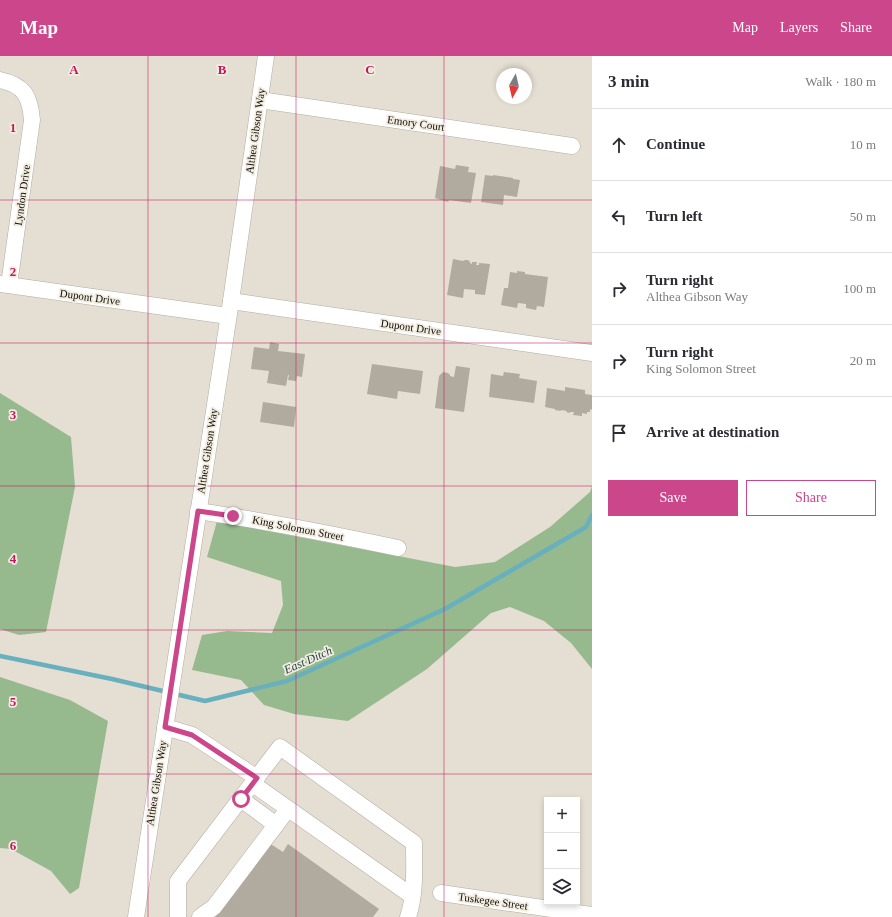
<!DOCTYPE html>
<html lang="en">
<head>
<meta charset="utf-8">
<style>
  :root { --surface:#fff; --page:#f2f2f3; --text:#2b2b33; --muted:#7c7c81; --line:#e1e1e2; --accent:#cb468a }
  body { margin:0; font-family:"Times New Roman",serif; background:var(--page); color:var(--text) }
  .controls { position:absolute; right:12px; bottom:12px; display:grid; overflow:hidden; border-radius:0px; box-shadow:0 2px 6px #0003 }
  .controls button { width:36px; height:36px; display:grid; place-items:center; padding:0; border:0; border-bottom:1px solid var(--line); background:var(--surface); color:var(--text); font:20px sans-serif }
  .compass { position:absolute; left:496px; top:12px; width:36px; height:36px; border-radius:50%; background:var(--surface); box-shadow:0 2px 6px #0003; rotate:188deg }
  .stop { position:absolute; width:12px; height:12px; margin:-9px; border:3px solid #cb468a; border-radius:50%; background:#fff }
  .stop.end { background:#cb468a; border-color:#fff; box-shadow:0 1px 4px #0008 }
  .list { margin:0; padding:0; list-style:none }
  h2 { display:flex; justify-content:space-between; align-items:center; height:52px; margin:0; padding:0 16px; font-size:17px }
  h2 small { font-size:13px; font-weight:400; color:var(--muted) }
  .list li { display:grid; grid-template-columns:26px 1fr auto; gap:12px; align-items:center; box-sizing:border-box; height:72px; padding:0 16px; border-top:1px solid var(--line) }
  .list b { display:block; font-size:15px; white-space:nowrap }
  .list p { margin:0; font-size:13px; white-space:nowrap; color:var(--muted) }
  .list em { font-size:13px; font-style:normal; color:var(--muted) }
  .actions { display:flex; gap:8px; padding:12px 16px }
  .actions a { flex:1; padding:9px 0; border:1px solid var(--accent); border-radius:0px; text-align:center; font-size:14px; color:var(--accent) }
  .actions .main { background:var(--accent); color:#fff }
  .icon { flex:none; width:22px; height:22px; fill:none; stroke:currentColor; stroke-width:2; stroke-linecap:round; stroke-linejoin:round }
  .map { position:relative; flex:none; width:592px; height:861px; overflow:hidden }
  header { display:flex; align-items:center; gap:24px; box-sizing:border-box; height:56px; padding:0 20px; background:var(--accent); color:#fff }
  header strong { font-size:19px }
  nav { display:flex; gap:22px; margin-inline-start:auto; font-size:14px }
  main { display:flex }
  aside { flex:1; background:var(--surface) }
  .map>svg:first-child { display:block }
  .forest { fill:#96ba8d }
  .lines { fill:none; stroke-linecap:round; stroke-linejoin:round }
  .stream { stroke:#68b0bd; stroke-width:4.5 }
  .building { fill:#b0aa9f }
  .minor-casing { stroke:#b2aca1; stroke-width:17 }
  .minor { stroke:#fff; stroke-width:16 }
  .route { stroke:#cb468a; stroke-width:5 }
  .grid { fill:none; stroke:#c2185b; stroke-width:1; stroke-opacity:0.55 }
  .labels { text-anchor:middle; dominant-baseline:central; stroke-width:3.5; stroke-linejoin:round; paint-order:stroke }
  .street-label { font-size:11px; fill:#0f0d09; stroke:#f2ede0 }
  .water-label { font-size:12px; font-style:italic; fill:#193c42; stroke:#f2ede0 }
  .grid-label { font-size:13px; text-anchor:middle; font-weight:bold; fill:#c2185b; stroke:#f2ede0; stroke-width:3.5; stroke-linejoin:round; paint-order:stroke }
</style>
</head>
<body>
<header>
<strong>Map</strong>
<nav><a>Map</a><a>Layers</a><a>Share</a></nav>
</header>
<main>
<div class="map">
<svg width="592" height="861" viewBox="0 0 592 861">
  <rect width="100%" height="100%" fill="#e5dfd3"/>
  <g class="forest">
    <polygon points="0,337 71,381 75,431 46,576 19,579 0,573"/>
    <polygon points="592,430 592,613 571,587 544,565 510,551 491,557 427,613 348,665 294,658 264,649 241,624 192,614 202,579 227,575 272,577 283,549 281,525 207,501 217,465 455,511 495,506 550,471 590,436"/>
    <polygon points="0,621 70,644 108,665 79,832 70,838 51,815 11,793 0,792"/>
  </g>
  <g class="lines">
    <polyline class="stream" points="0,600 112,623 205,645 287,625 445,553 586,471 592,459"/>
  </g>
  <g class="building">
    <polygon points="456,109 469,111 468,116 476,117 471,147 449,144 448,146 435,142 440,110 455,113"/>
    <polygon points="485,119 493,120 493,119 513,122 513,123 520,124 517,141 504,139 503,149 481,146"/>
    <polygon points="453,203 463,205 465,204 468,204 470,206 470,207 472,208 472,206 477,206 476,209 479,209 479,207 490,208 485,239 475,238 475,234 464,233 463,242 447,239"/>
    <polygon points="517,215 525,216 525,218 548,221 544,251 537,250 536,254 526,252 526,248 518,247 517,252 501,249 504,232 508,232 510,216 517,217"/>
    <polygon points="270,286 279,288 278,295 305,298 302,321 297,320 296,325 288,324 289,319 288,319 286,330 267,327 269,315 251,313 254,291 269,293"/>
    <polygon points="372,308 423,315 420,338 398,335 397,343 367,338"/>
    <polygon points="456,310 470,312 464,356 435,352 439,320 443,316 448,317 450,319 450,320 454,321"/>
    <polygon points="504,316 520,318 519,322 537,325 534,347 489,341 491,318 503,320"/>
    <polygon points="565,331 585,334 585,338 592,339 592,354 590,353 590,356 587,356 587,358 582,357 582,360 573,359 574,356 570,356 570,357 566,356 567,355 561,354 561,355 555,354 555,353 545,351 547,332 565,335"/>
    <polygon points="263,346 296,351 294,371 260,366"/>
    <polygon points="269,787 283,796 288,788 379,853 373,861 215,861"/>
  </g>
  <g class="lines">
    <defs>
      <g id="minor">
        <path d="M 0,24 C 24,29 30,40 32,64 L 9,229"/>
        <polyline points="260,44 572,90"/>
        <polyline points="0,228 228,260"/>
        <polyline points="231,245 592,297"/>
        <path d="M 198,455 C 265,465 332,478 398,492"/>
        <polyline points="165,671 192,679 257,722"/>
        <polyline points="253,728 412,840"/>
        <polyline points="241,743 276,769"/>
        <polyline points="441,837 592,859"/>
        <polyline points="136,861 231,245 266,0"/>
        <path d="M 178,861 L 178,825 L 280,691 L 414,787 C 414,811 416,837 408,861"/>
        <polyline points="200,861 214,851 288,753"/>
      </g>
    </defs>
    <use href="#minor" class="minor-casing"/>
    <use href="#minor" class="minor"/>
  </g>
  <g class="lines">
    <polyline class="route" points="233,460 198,455 165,671 192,679 257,722 241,743"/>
  </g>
  <path class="grid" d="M 148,0 L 148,861M 296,0 L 296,861M 444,0 L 444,861M 0,144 L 592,144M 0,287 L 592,287M 0,430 L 592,430M 0,574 L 592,574M 0,718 L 592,718"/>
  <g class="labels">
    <g class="street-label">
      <text transform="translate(416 67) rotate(8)">Emory Court</text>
      <text transform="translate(255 75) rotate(-82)">Althea Gibson Way</text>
      <text transform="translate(22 139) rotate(-82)">Lyndon Drive</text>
      <text transform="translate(90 241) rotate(8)">Dupont Drive</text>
      <text transform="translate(411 271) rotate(8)">Dupont Drive</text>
      <text transform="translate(207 395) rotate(-81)">Althea Gibson Way</text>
      <text transform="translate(298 472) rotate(11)">King Solomon Street</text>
      <text transform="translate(156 727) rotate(-81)">Althea Gibson Way</text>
      <text transform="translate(493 845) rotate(8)">Tuskegee Street</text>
    </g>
    <g class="water-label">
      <text transform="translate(308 604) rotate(-24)">East Ditch</text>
    </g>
  </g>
  <g class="grid-label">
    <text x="74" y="18">A</text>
    <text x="222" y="18">B</text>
    <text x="370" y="18">C</text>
    <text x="13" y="76">1</text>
    <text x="13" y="220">2</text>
    <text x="13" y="363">3</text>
    <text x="13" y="507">4</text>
    <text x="13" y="650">5</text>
    <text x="13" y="794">6</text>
  </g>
</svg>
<div class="controls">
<button>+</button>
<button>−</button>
<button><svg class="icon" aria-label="layers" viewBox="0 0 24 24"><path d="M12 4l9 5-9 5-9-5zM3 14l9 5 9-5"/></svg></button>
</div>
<svg class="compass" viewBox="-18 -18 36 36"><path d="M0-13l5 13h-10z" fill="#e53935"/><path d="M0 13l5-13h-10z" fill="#7c7c81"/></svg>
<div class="stop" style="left:241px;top:743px"></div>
<div class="stop end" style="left:233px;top:460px"></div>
</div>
<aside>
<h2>3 min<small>Walk · 180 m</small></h2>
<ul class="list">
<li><svg class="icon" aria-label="ahead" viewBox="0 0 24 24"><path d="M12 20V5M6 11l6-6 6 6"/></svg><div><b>Continue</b></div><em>10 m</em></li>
<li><svg class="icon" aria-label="left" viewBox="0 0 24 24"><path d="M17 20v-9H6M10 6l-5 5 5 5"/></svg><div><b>Turn left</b></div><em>50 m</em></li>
<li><svg class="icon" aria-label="right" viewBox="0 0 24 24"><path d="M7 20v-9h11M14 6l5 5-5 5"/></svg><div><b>Turn right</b><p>Althea Gibson Way</p></div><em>100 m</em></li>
<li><svg class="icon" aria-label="right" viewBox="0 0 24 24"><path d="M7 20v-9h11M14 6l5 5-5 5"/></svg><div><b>Turn right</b><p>King Solomon Street</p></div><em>20 m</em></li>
<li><svg class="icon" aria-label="arrive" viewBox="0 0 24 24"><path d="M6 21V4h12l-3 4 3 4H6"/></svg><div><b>Arrive at destination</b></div></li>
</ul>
<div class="actions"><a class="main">Save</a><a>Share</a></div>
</aside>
</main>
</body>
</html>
